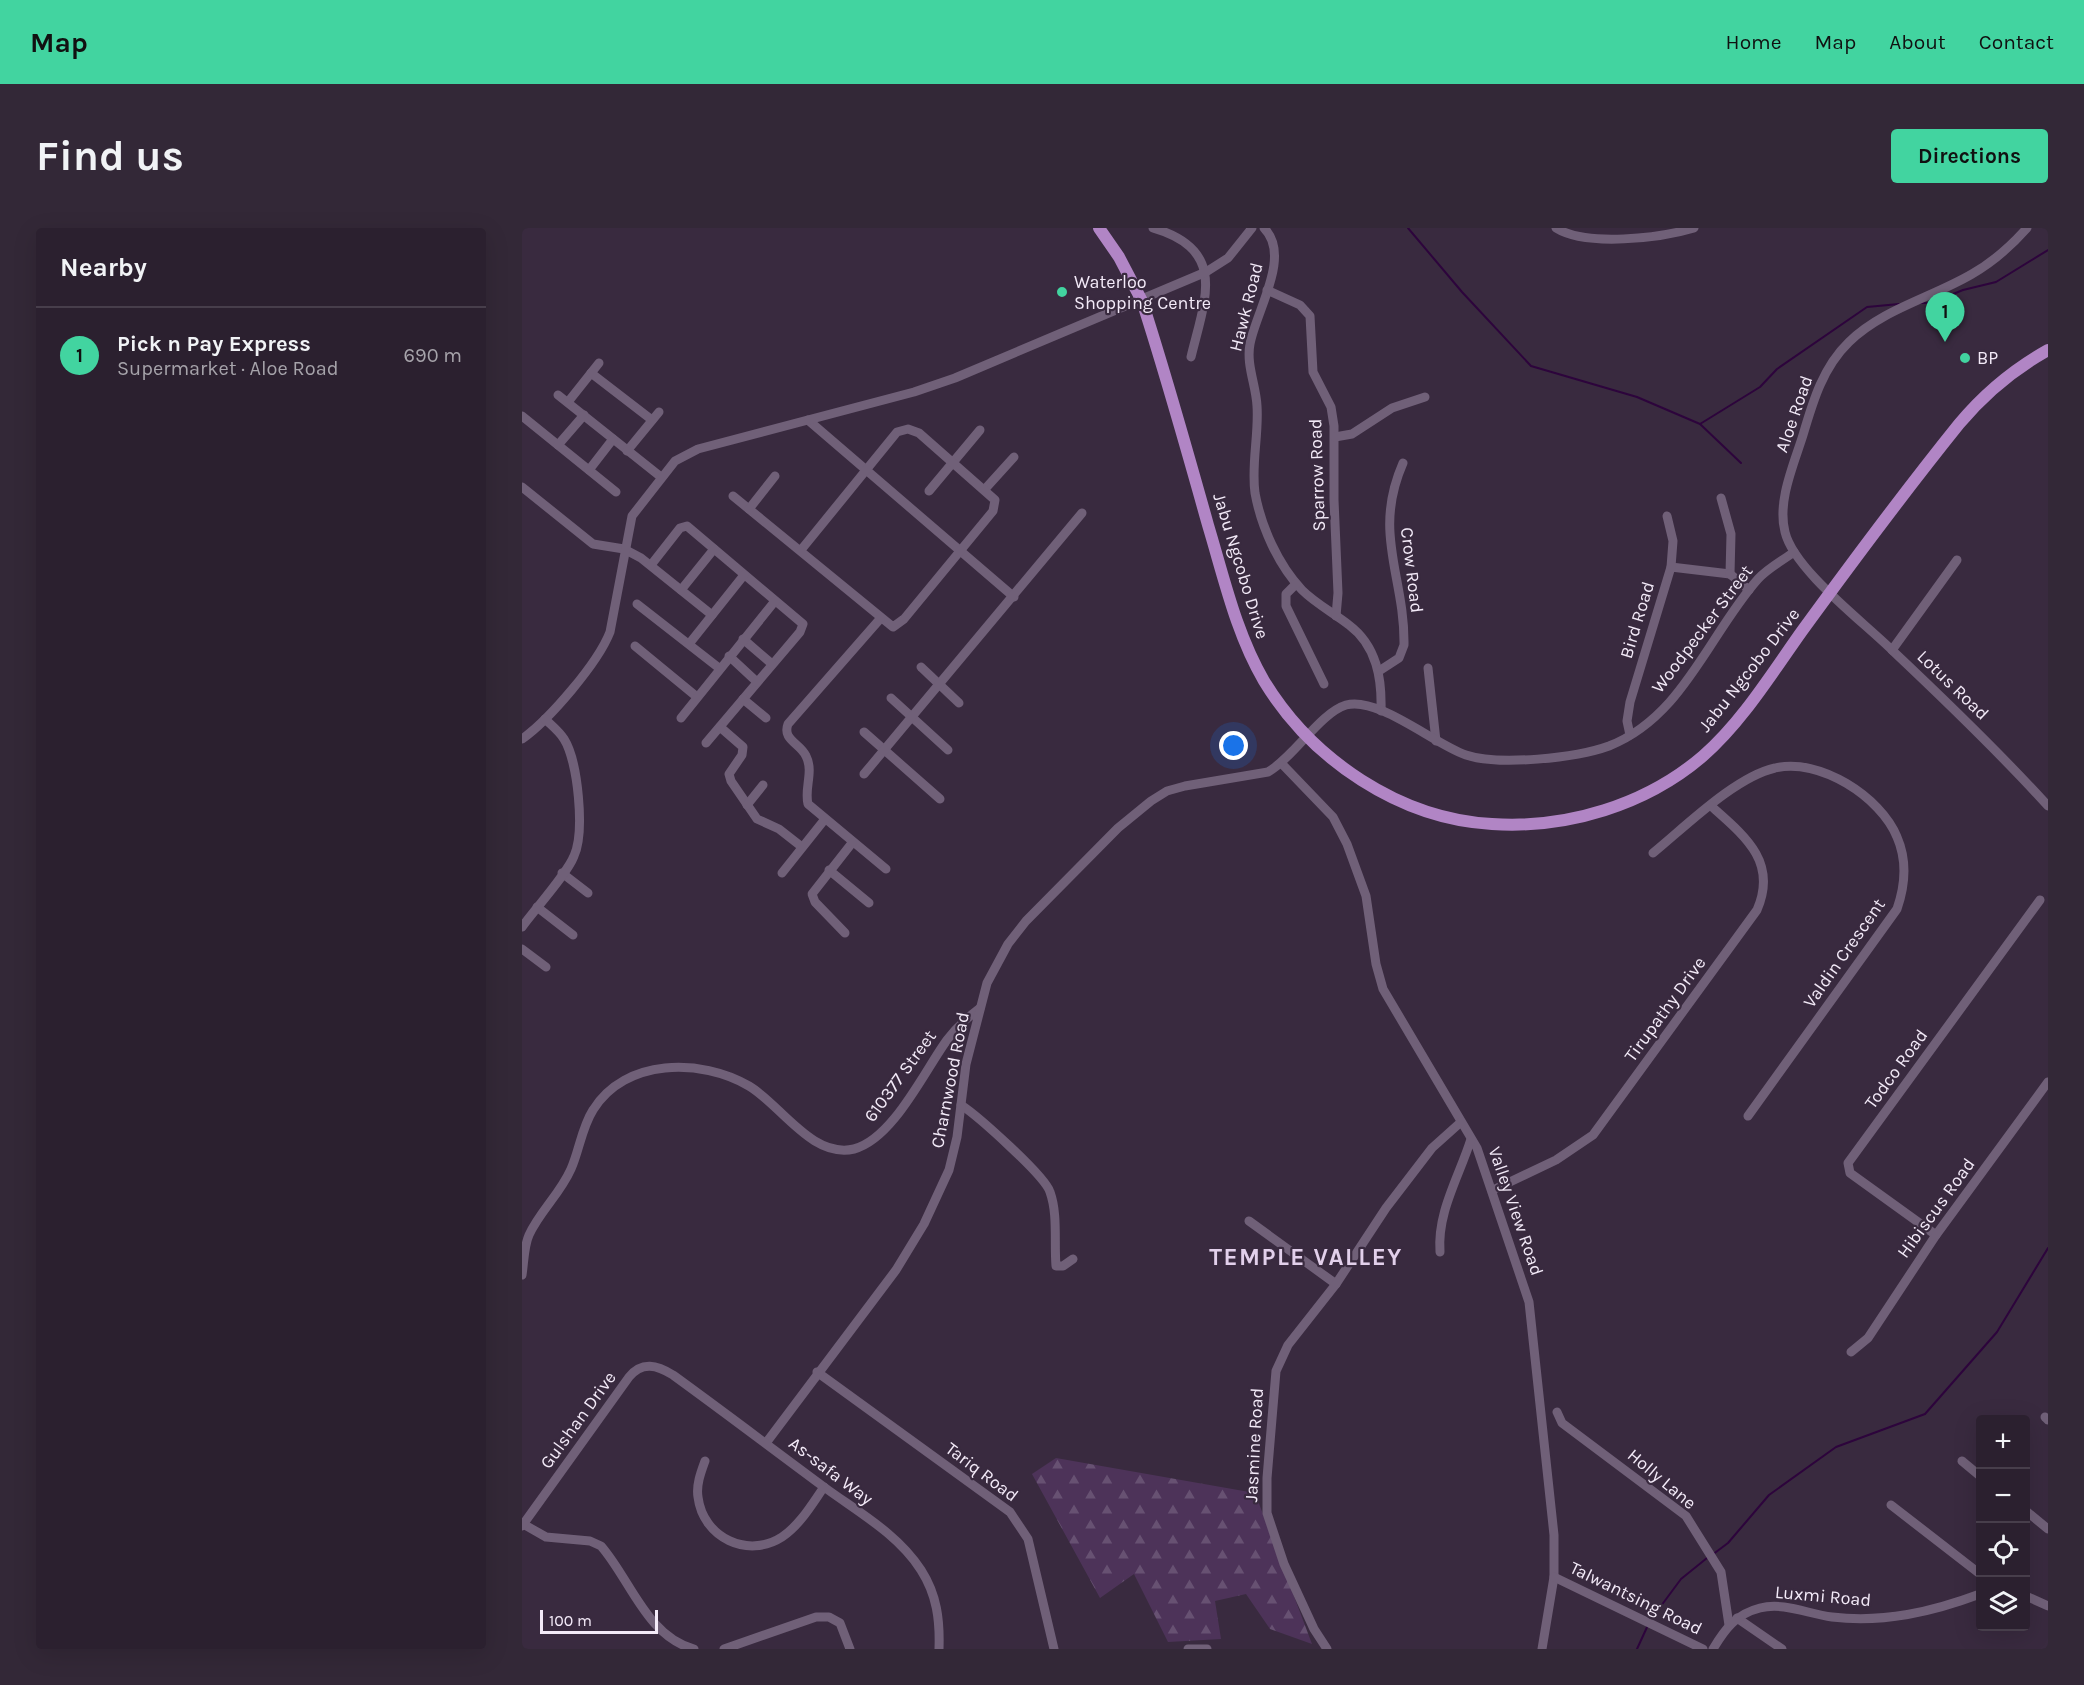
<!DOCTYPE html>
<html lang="en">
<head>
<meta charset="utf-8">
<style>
  :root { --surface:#2b202f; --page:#332837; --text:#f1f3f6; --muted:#a6a3aa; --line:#473e4b; --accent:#42d4a0 }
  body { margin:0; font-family:Karla,sans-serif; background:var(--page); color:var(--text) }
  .controls { position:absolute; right:18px; bottom:18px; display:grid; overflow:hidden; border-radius:6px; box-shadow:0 6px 24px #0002 }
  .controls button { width:54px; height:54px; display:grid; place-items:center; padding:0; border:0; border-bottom:2px solid var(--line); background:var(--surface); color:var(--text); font:30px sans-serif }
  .scale { position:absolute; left:18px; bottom:15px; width:118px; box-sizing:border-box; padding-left:6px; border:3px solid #f3eaf8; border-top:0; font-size:16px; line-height:21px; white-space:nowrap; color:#f3eaf8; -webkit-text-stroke:4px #392a3f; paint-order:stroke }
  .you { position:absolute; left:712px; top:518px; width:21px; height:21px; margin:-15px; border:4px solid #fff; border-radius:50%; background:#1a73e8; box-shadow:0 0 0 9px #1a73e833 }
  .badge { display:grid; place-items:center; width:39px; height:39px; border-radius:50%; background:var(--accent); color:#111; font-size:20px; font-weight:700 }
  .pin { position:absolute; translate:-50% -50px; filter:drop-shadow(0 2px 3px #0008) }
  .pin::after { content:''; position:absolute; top:32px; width:21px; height:18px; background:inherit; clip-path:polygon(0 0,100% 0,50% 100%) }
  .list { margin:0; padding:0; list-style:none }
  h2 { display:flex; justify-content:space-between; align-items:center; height:78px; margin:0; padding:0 24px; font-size:26px }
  h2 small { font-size:20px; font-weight:400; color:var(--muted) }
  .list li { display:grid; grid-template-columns:39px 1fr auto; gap:18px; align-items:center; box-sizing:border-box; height:96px; padding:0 24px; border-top:2px solid var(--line) }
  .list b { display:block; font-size:22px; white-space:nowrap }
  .list p { margin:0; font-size:20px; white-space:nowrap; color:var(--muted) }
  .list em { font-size:20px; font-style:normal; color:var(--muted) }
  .icon { flex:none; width:33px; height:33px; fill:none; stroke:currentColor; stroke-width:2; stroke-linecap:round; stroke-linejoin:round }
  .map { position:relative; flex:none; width:1526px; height:1421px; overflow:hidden; border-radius:6px }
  header { display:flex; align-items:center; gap:36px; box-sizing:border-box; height:84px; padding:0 30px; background:var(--accent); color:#111 }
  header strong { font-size:28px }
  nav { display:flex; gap:33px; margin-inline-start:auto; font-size:21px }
  .intro { display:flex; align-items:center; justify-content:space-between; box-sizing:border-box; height:144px; padding:0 36px }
  h1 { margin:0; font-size:42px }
  .button { padding:15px 27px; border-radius:6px; background:var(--accent); color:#111; font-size:21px; font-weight:700 }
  main { display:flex; gap:36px; padding:0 36px }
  aside { flex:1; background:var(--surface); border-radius:6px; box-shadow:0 6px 24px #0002 }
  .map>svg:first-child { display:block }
  .forest { fill:url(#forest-firs) }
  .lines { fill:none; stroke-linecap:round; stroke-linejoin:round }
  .stream { stroke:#2d043c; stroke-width:2 }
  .minor { stroke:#706078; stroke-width:9 }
  .major { stroke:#b185c5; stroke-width:12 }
  .poi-dot { fill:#42d4a0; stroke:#392a3f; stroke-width:2 }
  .labels { text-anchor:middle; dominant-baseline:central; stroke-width:4.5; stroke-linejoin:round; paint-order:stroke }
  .poi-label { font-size:18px; fill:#f3eaf8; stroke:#392a3f; text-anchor:start }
  .street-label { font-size:18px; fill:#f3eaf8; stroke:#392a3f }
  .district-label { font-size:24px; font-weight:bold; letter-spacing:1.5px; fill:#e2d0eb; stroke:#392a3f }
</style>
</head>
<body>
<header>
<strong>Map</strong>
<nav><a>Home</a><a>Map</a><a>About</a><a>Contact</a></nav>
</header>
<div class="intro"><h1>Find us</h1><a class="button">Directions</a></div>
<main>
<aside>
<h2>Nearby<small></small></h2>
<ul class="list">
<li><span class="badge">1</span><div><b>Pick n Pay Express</b><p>Supermarket · Aloe Road</p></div><em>690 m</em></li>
</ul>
</aside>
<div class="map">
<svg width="1526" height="1421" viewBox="0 0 1526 1421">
  <defs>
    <pattern id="forest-firs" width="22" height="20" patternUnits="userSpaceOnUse" patternTransform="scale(1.5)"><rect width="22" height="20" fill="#4d3359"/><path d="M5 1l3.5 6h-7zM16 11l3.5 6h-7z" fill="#675172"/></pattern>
  </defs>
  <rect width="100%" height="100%" fill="#392a3f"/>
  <polygon class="forest" points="534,1230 733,1265 790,1416 748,1401 724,1366 693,1373 699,1411 646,1414 612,1346 578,1370 510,1246"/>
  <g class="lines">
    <g class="stream">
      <polyline points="886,0 940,64 1009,138 1115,169 1178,196 1219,235"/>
      <polyline points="1397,75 1409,75 1441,62 1474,54 1526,22"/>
      <polyline points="1178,196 1238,159 1255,141 1345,79 1377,76"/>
      <polyline points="1190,1327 1206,1315 1247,1267 1314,1219 1403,1186 1475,1104 1526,1020"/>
      <polyline points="1136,1382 1159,1351 1185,1330"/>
      <polyline points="1115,1421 1126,1397"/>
    </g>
    <g class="minor">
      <path d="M 631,0 C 706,22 683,71 669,129"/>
      <path d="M 742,0 C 770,28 734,83 728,116 C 724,137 734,157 735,178 C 737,207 729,236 733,265 C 739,298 756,337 780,362 C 794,376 812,385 827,397 C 855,418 860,451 859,483"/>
      <path d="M 1034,0 C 1064,19 1139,10 1172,0"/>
      <path d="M 1505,0 C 1489,18 1471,34 1450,46 C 1409,70 1361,81 1327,114 C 1301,139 1291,173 1281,207 C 1272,236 1255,273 1263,304 C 1272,342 1343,395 1372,424 C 1425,474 1477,524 1526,578"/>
      <polyline points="745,62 778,77 788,88 791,144 809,179 812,198 812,272 816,365 814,388"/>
      <polyline points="69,145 130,192"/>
      <polyline points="36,167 139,249"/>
      <polyline points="46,174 77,135"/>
      <polyline points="0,188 94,264"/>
      <polyline points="286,192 492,369"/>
      <polyline points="813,209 830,206 870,180 903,169"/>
      <polyline points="36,217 62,187"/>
      <polyline points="105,223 137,184"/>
      <polyline points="67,242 91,211"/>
      <polyline points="0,259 71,316 102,321 119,330 190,387"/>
      <polyline points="463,261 492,229"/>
      <polyline points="407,263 458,202"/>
      <polyline points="211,268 371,399 382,391 471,283 473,272 397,205 386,201 375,204 279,322"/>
      <polyline points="1199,270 1209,306 1208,346"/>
      <polyline points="227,281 253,248"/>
      <polyline points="129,337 158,300 165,298 281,396 278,404 184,515"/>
      <polyline points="1149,339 1208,346"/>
      <polyline points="1208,346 1227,362"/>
      <polyline points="774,356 764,366 764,378 802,456"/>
      <polyline points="159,362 192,321"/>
      <polyline points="115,376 197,440"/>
      <path d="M 358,391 L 266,496 C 260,512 278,515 284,528 C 292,544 282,560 286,576 L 364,641"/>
      <polyline points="221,411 250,436"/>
      <polyline points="167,416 222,347"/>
      <polyline points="113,418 175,469"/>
      <polyline points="1370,422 1435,332"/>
      <polyline points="207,428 235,454"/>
      <polyline points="399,439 437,475"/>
      <polyline points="906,440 914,513"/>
      <path d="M 857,443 L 877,430 L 882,417 C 883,348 850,306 881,235"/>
      <polyline points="369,470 426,522"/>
      <polyline points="221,471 244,490"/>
      <polyline points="159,490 253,373"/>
      <polyline points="198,499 221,519 220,527 207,546 209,553 235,591 257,601 280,619"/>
      <polyline points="342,504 418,571"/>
      <polyline points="1108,507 1105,493 1108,474 1149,339 1151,313 1145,288"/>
      <path d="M 0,511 C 27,492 76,435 88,404 L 110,288 L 153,233 L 176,221 L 392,164 L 433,150 L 684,44 L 706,30 L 730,0"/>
      <polyline points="760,536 811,589 825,616 844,668 854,736 861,761 955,920 1007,1074 1032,1307 1032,1349 1020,1421"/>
      <polyline points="342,546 560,285"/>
      <polyline points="225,577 241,557"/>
      <path d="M 1131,625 C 1163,599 1213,549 1253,540 C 1297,529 1359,569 1375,609 C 1385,632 1383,658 1375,681 L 1226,888"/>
      <polyline points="307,642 347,675"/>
      <polyline points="40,645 66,665"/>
      <polyline points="260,645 303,591"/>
      <polyline points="15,679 51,707"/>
      <path d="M 0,699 C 13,681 45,646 52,628 C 63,604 56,533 42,511 C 37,503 29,497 23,491"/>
      <polyline points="323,705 293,674 290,666 330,615"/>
      <polyline points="0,721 24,739"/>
      <path d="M 439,877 C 456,888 523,948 528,964 C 536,986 532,1014 534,1038 L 541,1038 L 551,1031"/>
      <path d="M 971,962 L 1034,932 L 1071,907 L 1235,682 C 1256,634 1223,608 1189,578"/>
      <polyline points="727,993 814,1056"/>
      <polyline points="1414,1007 1328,945 1326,935 1518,672"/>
      <path d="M 918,1024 C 915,984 937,949 949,911"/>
      <path d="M 0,1047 C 2,1034 2,1018 7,1007 C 18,983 38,966 49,941 C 57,923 60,899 71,882 C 103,830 179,830 227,858 C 258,876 290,931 332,921 C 371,911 403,842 425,812 C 434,800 446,789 458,780"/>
      <polyline points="1329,1124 1346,1110 1414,1007 1526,854"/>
      <polyline points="295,1144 488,1284 506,1311 532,1421"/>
      <polyline points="1035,1184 1040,1195 1164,1288 1199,1344 1207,1397"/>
      <polyline points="1523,1189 1526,1192"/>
      <path d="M 244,1215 L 374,1042 L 402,996 L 427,942 L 435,909 L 444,836 L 465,755 L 486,716 L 504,693 L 596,600 L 629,573 L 645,563 L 663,558 L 746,544 C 772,529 798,485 824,477 C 856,468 912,516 944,527 C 977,538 1054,530 1087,518 C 1161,489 1187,406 1236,351 C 1246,340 1260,333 1272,324"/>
      <path d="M 183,1233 C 179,1244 174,1257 176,1269 C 181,1310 226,1331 260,1309 C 278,1297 290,1276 302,1259"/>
      <polyline points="1440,1233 1458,1248"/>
      <polyline points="1369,1277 1458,1346"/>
      <polyline points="1504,1283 1526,1301"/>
      <path d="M 1,1296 L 24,1309 L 68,1313 L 79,1318 C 108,1351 125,1409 172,1421"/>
      <path d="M 0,1298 L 107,1149 C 120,1133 135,1137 151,1147 C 202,1184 252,1222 302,1259 C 336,1284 376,1306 399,1342 C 415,1367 418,1392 417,1421"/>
      <polyline points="1032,1349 1181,1421"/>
      <polyline points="1504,1368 1526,1378"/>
      <polyline points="1215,1390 1260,1421"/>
      <polyline points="202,1421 294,1389 307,1389 318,1395 328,1421"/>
      <polyline points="666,1421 685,1421"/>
      <polyline points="805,1421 792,1401 762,1336 745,1285 745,1250 754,1143 766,1117 814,1056 864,980 910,920 939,894"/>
      <path d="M 1191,1421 C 1203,1401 1214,1386 1238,1380 C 1262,1374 1286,1386 1310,1389 C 1362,1395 1410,1384 1458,1366"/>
    </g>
    <path class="major" d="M 577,0 L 597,29 L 620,73 C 644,147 665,222 686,297 C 702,350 714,405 742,453 C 790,532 878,591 970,596 C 1045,601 1124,577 1181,528 C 1220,494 1250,445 1280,403 C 1331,333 1383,263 1437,196 C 1462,166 1492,141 1526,122"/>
  </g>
  <g class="poi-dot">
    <circle cx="540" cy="64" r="6"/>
    <circle cx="1443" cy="130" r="6"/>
  </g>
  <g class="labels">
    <g class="poi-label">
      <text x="552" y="54">Waterloo<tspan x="552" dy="21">Shopping Centre</tspan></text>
      <text x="1455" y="130">BP</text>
    </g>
    <g class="street-label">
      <text transform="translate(724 79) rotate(-76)">Hawk Road</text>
      <text transform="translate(1272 186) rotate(-71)">Aloe Road</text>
      <text transform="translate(795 247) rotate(-92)">Sparrow Road</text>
      <text transform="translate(719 338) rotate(73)">Jabu Ngcobo Drive</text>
      <text transform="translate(890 342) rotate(83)">Crow Road</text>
      <text transform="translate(1115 392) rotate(-73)">Bird Road</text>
      <text transform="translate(1180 401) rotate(-53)">Woodpecker Street</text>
      <text transform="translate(1227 442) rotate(-52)">Jabu Ngcobo Drive</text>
      <text transform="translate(1431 457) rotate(44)">Lotus Road</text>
      <text transform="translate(1322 725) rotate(-55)">Valdin Crescent</text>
      <text transform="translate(1143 781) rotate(-54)">Tirupathy Drive</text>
      <text transform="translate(1374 841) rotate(-54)">Todco Road</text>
      <text transform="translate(378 848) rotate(-54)">610377 Street</text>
      <text transform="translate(428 852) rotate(-79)">Charnwood Road</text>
      <text transform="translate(1414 980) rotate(-54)">Hibiscus Road</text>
      <text transform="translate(994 983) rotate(71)">Valley View Road</text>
      <text transform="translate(56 1192) rotate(-54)">Gulshan Drive</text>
      <text transform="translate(732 1217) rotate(-87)">Jasmine Road</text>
      <text transform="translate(309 1243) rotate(37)">As-safa Way</text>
      <text transform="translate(460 1244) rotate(37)">Tariq Road</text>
      <text transform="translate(1140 1251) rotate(40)">Holly Lane</text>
      <text transform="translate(1301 1368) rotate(5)">Luxmi Road</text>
      <text transform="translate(1114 1370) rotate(26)">Talwantsing Road</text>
    </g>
    <g class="district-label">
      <text x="784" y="1029">TEMPLE VALLEY</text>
    </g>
  </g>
</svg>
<div class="controls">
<button>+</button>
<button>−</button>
<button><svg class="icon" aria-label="locate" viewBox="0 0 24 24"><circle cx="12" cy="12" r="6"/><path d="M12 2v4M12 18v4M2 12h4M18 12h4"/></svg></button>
<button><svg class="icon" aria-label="layers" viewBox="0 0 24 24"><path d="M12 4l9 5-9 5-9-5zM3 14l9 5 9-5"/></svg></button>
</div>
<div class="scale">100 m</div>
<div class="you"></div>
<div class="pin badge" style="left:1423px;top:114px">1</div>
</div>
</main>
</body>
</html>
